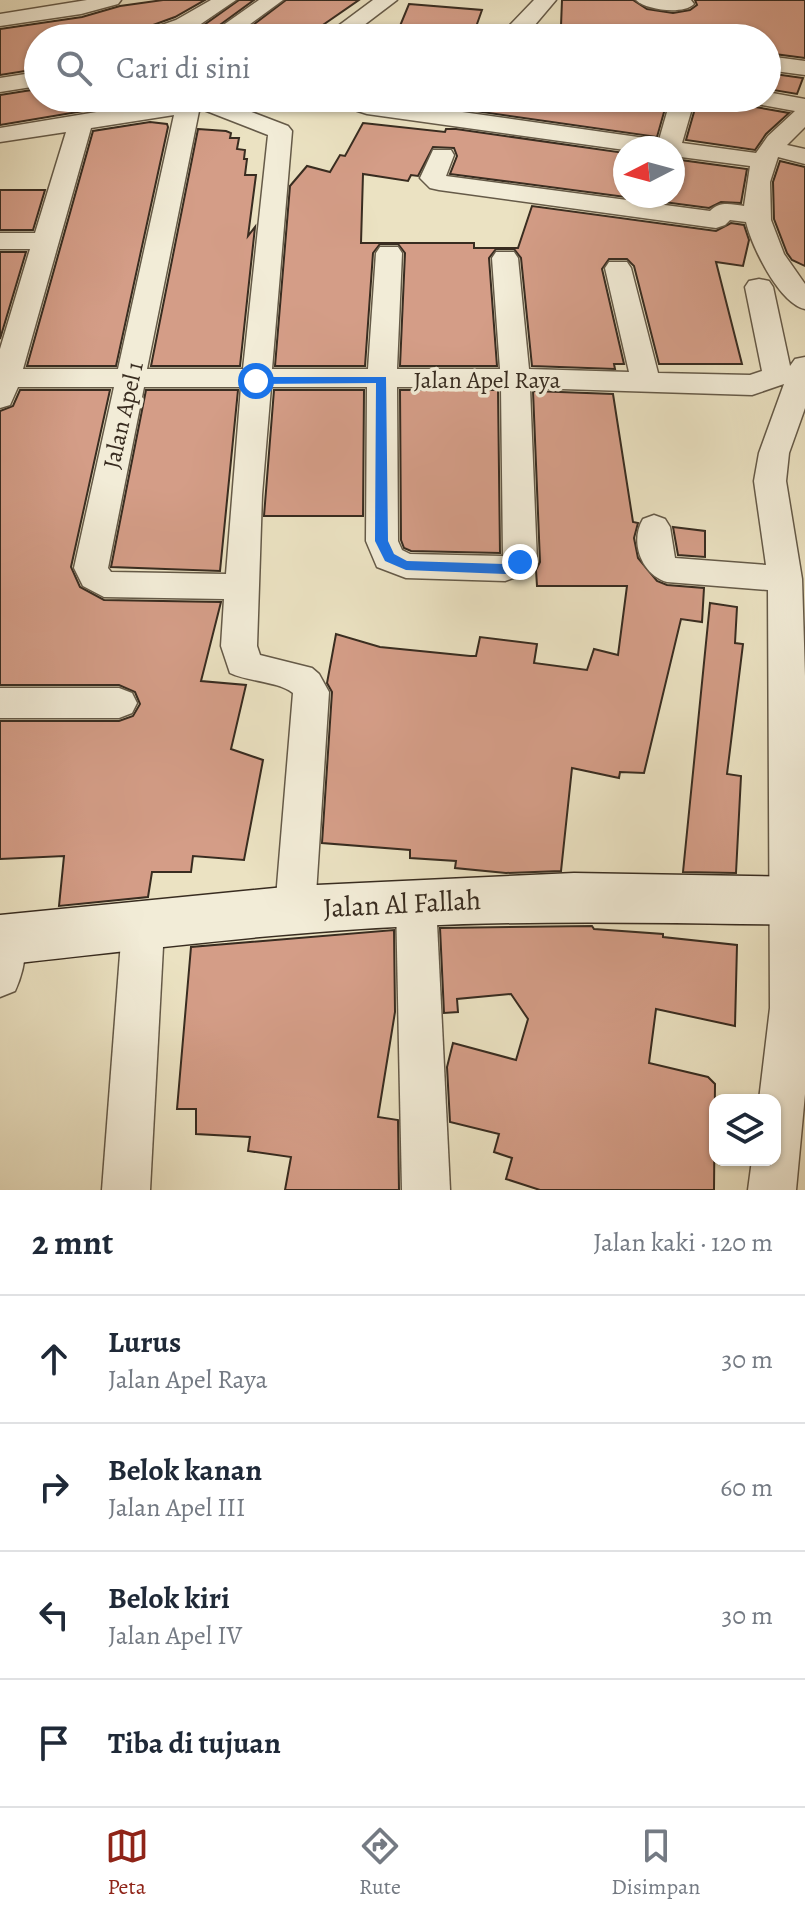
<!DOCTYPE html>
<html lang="id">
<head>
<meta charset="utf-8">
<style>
  :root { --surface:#fff; --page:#f2f2f3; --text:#1f2937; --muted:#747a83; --line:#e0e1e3; --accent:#8f2418 }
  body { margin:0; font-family:Alegreya,serif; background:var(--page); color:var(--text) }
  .controls { position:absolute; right:24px; bottom:24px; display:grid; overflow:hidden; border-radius:16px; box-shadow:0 2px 6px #0004 }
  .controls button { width:72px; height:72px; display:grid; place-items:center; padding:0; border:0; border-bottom:2px solid var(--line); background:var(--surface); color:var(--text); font:40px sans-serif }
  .compass { position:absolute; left:613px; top:136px; width:72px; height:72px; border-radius:50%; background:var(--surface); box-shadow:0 2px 6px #0004; rotate:264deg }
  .stop { position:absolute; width:24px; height:24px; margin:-18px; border:6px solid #1a73e8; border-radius:50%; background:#fff }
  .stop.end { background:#1a73e8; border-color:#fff; box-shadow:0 2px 8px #0008 }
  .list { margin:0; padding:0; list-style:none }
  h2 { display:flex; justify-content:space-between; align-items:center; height:104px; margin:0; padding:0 32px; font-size:34px }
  h2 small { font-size:26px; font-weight:400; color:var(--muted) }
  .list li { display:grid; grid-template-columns:52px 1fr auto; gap:24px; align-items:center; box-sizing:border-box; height:128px; padding:0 32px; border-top:2px solid var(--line) }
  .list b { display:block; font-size:30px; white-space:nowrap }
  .list p { margin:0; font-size:26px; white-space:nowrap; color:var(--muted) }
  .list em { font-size:26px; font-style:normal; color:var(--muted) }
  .icon { flex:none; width:44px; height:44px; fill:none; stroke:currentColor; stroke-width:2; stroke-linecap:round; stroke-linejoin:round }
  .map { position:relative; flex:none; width:805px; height:1190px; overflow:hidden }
  .search { position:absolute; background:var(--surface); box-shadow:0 2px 6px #0004; left:24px; right:24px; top:24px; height:88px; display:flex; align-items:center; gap:20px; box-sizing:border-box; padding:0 28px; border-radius:44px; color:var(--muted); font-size:30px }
  .sheet { height:616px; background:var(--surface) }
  nav { display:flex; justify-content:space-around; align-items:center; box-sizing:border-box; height:112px; border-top:2px solid var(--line); background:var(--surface); font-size:22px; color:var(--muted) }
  nav a { display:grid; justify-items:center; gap:4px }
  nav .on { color:var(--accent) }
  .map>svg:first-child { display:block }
  .building { fill:#d49d87; stroke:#382c20; stroke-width:2 }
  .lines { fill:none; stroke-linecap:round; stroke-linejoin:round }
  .street-casing { stroke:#655a48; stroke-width:3 }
  .secondary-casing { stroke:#382c20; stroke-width:3 }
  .street { fill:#f2ecd7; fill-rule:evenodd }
  .secondary { fill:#f2ecd7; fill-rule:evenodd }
  .route { fill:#1a73e8 }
  .labels { text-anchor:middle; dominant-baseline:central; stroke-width:7; stroke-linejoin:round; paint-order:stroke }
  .street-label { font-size:24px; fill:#382c20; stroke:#f2ecd7 }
  .near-street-label { font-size:28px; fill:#382c20; stroke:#f2ecd7 }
</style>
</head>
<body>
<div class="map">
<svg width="805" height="1190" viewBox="0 0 805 1190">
  <rect width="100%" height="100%" fill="#ebe2c2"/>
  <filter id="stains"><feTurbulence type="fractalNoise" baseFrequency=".0025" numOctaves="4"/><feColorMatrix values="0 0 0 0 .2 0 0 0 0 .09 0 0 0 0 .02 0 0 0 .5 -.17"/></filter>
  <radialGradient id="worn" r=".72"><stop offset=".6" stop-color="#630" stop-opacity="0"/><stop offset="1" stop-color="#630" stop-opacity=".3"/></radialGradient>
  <g class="building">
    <polygon points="163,0 205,0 175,17 145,28 74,38 38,38 38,69 0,75 0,29 82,17 120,6"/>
    <polygon points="239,0 254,0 202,38 179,38 194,32"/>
    <polygon points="286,0 359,0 304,38 236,38"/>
    <polygon points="562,0 633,0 647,9 673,13 690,10 697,5 695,0 805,0 805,58 767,53 767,38 596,38 584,28 561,26"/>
    <polygon points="409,4 482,10 472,38 395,38"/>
    <polygon points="767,73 803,78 797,94 767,89"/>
    <polygon points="38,89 38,98 100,98 100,102 102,98 141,98 143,101 0,125 0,95"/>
    <polygon points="463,98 508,100 668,98 657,137 461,109"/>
    <polygon points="698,98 744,98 750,106 789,113 766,134 755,150 686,140"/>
    <polygon points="150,122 167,124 168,127 116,366 27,366 93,131"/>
    <polygon points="363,123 445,132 446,129 456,129 625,153 625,196 673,196 673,159 747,169 741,203 721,202 709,208 450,174 457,156 454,148 433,147 418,176 411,175 408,181 363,174 361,243 474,243 474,248 518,248 532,206 716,231 731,223 744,225 749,240 743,266 716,262 742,364 659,364 634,266 627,259 609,259 602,269 624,364 614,364 615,369 532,366 521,258 514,249 496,249 489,258 497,366 400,366 405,253 398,244 380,244 373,253 365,366 275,366 290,186 307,166 330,172 340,155 345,156"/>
    <polygon points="198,129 226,131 231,133 230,138 239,138 237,149 245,150 244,159 247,159 245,175 256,175 248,236 255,227 240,366 151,366"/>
    <polygon points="780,161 805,167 805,266 792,260 787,253 774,219 773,182"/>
    <polygon points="0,190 45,190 33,230 0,230"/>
    <polygon points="0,252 26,252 0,339"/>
    <polygon points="20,390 110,390 71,567 80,587 104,600 221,602 201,681 246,685 231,749 263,760 244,860 193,856 191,872 152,872 148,897 59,906 64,856 0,859 0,721 119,721 133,716 140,704 135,692 119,685 0,685 0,411 13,406"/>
    <polygon points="146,390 238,390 220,571 111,567"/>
    <polygon points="274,390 364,390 363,516 264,516"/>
    <polygon points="400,390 498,390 500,553 411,551 404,548 401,540"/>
    <polygon points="533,391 613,394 633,522 638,523 634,538 638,558 657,581 667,585 704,588 702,622 681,619 644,773 620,772 619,778 572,768 561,871 506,873 455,868 456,861 410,858 410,850 322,843 332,692 327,683 336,634 380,647 470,656 476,656 480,637 537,644 534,663 587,670 594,649 618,655 627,586 537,586 536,570 540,562"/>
    <polygon points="673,527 705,531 705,557 678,555"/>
    <polygon points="710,603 737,607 735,643 743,644 727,774 741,776 736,873 683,872"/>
    <polygon points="592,926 594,929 663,934 663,937 737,945 735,1026 656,1009 649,1063 708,1077 715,1084 714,1190 540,1190 506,1179 512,1158 494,1152 499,1134 450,1122 447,1067 453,1043 516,1060 528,1019 511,994 457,999 458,1012 444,1013 440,928"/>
    <polygon points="394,930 395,1012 378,1117 398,1120 399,1190 285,1190 291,1157 248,1151 250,1137 196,1134 196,1109 177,1109 191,947"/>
  </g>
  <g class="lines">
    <defs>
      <g id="street">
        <polygon points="87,0 121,0 118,4 81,14 0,26 0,14"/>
        <polygon points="211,0 236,0 192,30 168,38 136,38 139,33 176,20"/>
        <polygon points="259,0 283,0 231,38 205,38"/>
        <polygon points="373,0 397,0 347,38 322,38"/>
        <polygon points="534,0 556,0 534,26 582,31 593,38 492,38 510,25"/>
        <path d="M 636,0 L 691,0 L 694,4 C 683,15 646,10 636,0 Z"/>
        <polygon points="767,56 805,61 805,75 767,70"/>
        <polygon points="38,72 38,86 0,92 0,78"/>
        <path d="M 767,92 L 805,99 L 805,127 L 787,145 L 805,149 L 805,164 L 778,157 L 770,182 L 771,220 L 784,254 L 805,284 L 805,309 C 779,303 752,247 746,222 L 730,220 L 725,225 L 716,228 L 439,190 L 430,188 L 420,178 L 433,150 L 451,150 L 454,155 L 446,176 L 710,211 C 719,201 731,204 744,206 L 750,166 L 673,156 L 673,148 L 625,150 L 367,114 L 333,103 L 329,98 L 363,98 L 659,140 L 671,98 L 695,98 L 682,143 L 756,153 L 768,136 L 795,111 L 751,103 L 747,98 L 767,98 Z"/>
        <path d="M 181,98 L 215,98 L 288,126 L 292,131 L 272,369 L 368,369 L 376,253 L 380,247 L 398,247 L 402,253 L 397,369 L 500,369 L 492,258 L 496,252 L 514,252 L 518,258 L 529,369 L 629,372 L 605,268 L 609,262 L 627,262 L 631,268 L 658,373 L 750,375 L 762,371 L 745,287 L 749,281 L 759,279 L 769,281 L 773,287 L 790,366 L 795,359 L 805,357 L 805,408 L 789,453 L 786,481 L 802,579 L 805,676 L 805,1094 L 796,1190 L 748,1190 L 752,1160 L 775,1160 L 775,1100 L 759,1100 L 770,1008 L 768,590 L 667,582 C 642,575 629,542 643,519 L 654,515 L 665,519 L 670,527 L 675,558 L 766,565 L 754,481 L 759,453 L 784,384 L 752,395 L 530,388 L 537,562 L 532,571 L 505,581 L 406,578 L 377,567 L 366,541 L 367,387 L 271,387 L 262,495 L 257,646 L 260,655 L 312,668 L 319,674 L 329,692 L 315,910 L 309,923 L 295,929 L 281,923 L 275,910 L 293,693 C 277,681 249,682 230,673 L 221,646 L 224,599 L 104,597 L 83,586 L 74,568 L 114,387 L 18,387 L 10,405 L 0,408 L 0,349 L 30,249 L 0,249 L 0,233 L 35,233 L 66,132 L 0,142 L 0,128 ZM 204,110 L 268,135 L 243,369 L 147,369 L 199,111 ZM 174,115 L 118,369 L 23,369 L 91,128 ZM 144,387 L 241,387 L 226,574 L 111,572 L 108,568 ZM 397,387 L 501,387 L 503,556 L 410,554 L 402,550 L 398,541 Z"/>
        <polygon points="0,688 119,688 132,693 137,703 132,713 119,718 0,718"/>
        <polygon points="416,884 430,889 436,902 450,1190 402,1190 396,902 402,889"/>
        <polygon points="143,909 158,915 164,928 150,1190 102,1190 122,928 128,915"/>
        <path d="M 5,921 L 20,926 C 29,947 24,971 15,991 L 0,997 L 0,923 Z"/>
      </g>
      <path id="secondary" d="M 574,873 L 805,877 L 805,925 C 675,923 546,920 417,926 C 277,932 139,950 0,965 L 0,915 L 295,886 Z"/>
    </defs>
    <use href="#street" class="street-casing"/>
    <use href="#secondary" class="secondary-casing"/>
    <use href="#street" class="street"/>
    <use href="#secondary" class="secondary"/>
  </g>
  <polygon class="route" points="386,377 388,541 394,554 407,561 504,564 520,557 524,559 524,565 505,574 406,570 385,561 375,541 376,383 256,384 250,381 256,377"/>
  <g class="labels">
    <g class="street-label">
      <text x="487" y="380">Jalan Apel Raya</text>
      <text transform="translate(123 415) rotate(-77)">Jalan Apel 1</text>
    </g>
    <g class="near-street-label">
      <text transform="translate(402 904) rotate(-3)">Jalan Al Fallah</text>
    </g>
  </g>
  <rect width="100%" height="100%" filter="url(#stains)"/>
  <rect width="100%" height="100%" fill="url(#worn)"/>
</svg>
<div class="controls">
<button><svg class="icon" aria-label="layers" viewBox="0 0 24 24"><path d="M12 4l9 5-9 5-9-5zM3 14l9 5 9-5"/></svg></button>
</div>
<svg class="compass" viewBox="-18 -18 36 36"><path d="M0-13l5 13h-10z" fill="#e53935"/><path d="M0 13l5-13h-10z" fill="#747a83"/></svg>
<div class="stop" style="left:256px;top:381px"></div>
<div class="stop end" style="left:520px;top:562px"></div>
<div class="search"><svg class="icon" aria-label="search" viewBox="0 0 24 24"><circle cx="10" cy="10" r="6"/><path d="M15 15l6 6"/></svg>Cari di sini</div>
</div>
<section class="sheet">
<h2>2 mnt<small>Jalan kaki · 120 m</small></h2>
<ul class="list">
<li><svg class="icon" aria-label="ahead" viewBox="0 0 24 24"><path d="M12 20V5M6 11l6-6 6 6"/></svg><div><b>Lurus</b><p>Jalan Apel Raya</p></div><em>30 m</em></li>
<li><svg class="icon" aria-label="right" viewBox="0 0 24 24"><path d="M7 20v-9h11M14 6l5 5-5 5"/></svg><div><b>Belok kanan</b><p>Jalan Apel III</p></div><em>60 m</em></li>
<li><svg class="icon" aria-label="left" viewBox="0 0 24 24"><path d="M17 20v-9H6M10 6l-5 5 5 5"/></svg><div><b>Belok kiri</b><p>Jalan Apel IV</p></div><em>30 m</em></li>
<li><svg class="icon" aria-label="arrive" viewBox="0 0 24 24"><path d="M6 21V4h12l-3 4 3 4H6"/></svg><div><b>Tiba di tujuan</b></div></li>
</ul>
</section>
<nav>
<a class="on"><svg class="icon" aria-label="map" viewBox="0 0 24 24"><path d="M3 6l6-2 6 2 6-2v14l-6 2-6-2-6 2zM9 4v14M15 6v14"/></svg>Peta</a>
<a><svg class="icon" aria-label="directions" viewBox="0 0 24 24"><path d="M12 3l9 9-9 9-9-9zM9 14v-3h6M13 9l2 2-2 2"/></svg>Rute</a>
<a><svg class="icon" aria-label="saved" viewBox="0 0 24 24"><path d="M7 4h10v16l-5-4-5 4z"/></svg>Disimpan</a>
</nav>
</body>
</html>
